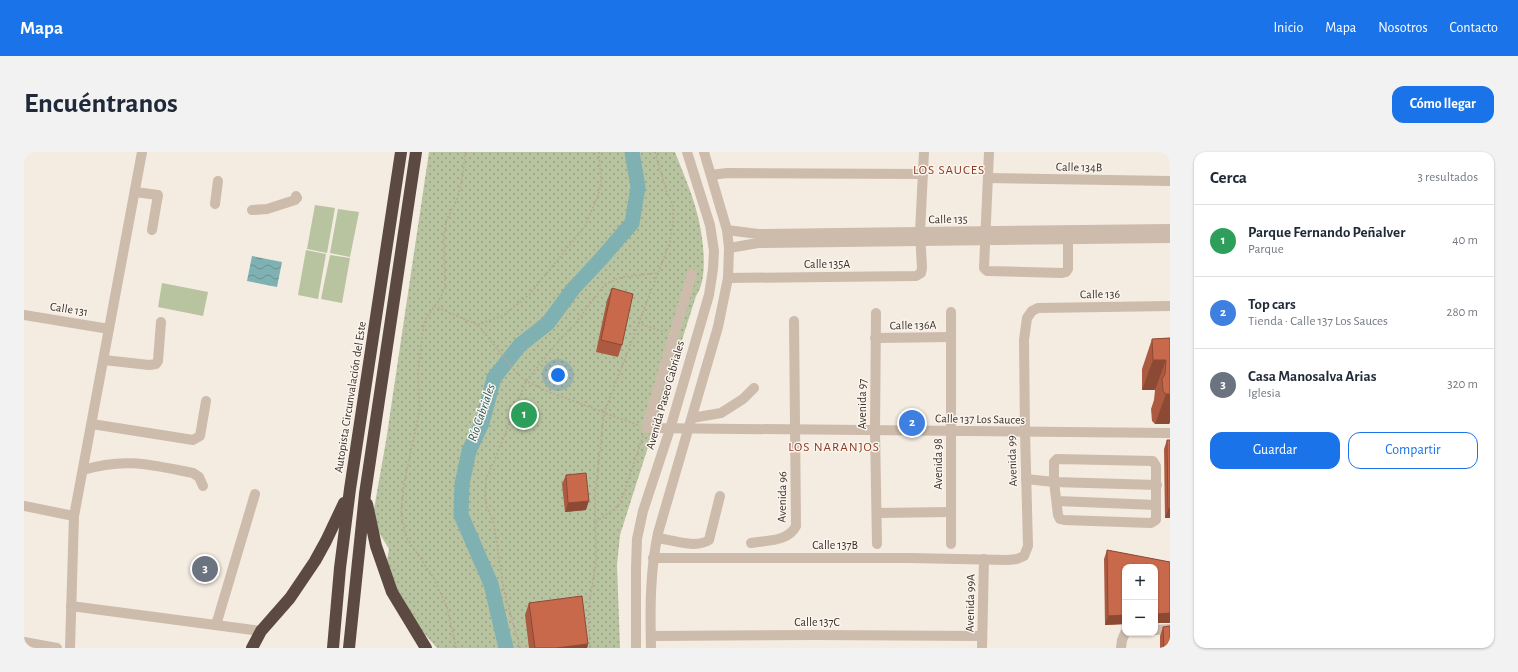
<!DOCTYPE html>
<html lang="es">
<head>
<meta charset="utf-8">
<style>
  :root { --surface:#fff; --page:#f2f2f3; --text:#1f2937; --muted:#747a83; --line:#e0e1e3; --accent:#1a73e8 }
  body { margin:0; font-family:"Alegreya Sans",sans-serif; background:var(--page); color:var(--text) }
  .controls { position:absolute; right:12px; bottom:12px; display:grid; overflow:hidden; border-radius:8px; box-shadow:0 1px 3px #0004 }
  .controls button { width:36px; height:36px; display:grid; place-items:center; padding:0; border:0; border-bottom:1px solid var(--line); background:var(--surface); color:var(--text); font:20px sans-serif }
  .you { position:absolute; left:534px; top:223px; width:14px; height:14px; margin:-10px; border:3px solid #fff; border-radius:50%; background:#1a73e8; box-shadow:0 0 0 6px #1a73e833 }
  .badge { display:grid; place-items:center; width:26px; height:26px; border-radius:50%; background:var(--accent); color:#fff; font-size:13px; font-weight:700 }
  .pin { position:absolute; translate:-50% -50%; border:2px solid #fff; box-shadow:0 1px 4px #0006 }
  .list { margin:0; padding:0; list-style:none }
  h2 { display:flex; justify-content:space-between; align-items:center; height:52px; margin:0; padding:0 16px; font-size:17px }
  h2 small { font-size:13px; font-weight:400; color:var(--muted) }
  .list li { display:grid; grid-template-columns:26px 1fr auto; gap:12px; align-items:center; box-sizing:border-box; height:72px; padding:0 16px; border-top:1px solid var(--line) }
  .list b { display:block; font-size:15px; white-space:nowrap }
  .list p { margin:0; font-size:13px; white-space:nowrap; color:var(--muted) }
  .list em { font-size:13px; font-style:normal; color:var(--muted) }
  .actions { display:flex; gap:8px; padding:12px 16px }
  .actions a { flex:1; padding:9px 0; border:1px solid var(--accent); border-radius:12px; text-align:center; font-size:14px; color:var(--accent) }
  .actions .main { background:var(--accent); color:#fff }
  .map { position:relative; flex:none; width:1146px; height:496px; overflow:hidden; border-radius:12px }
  header { display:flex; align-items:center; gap:24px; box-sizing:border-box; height:56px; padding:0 20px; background:var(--accent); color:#fff }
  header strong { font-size:19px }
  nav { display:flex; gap:22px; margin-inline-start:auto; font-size:14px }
  .intro { display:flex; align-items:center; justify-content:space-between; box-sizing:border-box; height:96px; padding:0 24px }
  h1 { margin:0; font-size:28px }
  .button { padding:10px 18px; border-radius:12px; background:var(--accent); color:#fff; font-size:14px; font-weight:700 }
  main { display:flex; gap:24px; padding:0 24px }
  aside { flex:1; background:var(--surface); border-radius:12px; box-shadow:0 1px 3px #0004 }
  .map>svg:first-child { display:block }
  .grass { fill:#b8c4a0 }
  .park { fill:url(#park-dots) }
  .water { fill:url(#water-waves) }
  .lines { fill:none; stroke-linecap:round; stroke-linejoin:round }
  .river { stroke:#7fb0b2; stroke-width:15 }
  .path { stroke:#b9a596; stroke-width:1.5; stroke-dasharray:2 2; stroke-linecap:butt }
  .minor { stroke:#cdbbac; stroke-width:10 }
  .highway { stroke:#5c4a42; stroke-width:12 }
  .wall { fill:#ac5a40 }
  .shaded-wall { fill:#8c4a34 }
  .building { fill:#c8694b; stroke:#8c4a34 }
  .labels { text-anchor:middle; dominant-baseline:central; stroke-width:3; stroke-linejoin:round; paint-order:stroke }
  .street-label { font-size:12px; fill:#3b302b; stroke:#fbf5ee }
  .neighbourhood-label { font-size:13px; letter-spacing:1px; fill:#8c3b22; stroke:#fbf5ee }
  .water-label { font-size:13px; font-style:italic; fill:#1f5a5e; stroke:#fbf5ee }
</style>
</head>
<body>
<header>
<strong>Mapa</strong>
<nav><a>Inicio</a><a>Mapa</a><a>Nosotros</a><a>Contacto</a></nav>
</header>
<div class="intro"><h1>Encuéntranos</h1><a class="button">Cómo llegar</a></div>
<main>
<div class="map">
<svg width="1146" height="496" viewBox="0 0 1146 496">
  <defs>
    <pattern id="park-dots" width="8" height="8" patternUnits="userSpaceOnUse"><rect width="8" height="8" fill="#b8c4a0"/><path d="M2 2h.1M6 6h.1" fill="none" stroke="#97a083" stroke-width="1.8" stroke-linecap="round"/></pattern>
    <pattern id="water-waves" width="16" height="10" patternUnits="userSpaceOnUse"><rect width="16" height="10" fill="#7fb0b2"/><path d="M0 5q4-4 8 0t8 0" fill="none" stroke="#699091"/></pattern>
  </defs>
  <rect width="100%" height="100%" fill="#f4ebe1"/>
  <g class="grass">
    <polygon points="291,53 311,56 303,101 283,97"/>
    <polygon points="314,57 335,60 326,105 306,101"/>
    <polygon points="282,98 302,102 294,147 274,143"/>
    <polygon points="306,103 326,106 318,151 297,147"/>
    <polygon points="138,131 184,140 179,164 134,155"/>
  </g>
  <path class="park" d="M 405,0 L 651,0 C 659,21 669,43 674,65 C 679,85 685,126 672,144 L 596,383 L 593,413 L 596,496 L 413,496 L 391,471 L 372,436 L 362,413 L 365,397 L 351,374 L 350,357 L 362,289 Z"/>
  <polygon class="water" points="228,104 258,110 253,135 223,129"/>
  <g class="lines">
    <polyline class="river" points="482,496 467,432 437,363 438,332 445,299 458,271 470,226 496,193 524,171 549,137 577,107 608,71 614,35 608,0"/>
    <g class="path">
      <polyline points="410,154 454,173 491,219 502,229 525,240 614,273"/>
      <polyline points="614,171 641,180"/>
      <polyline points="454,173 480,163 506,142 561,74 574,44 577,30 575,0"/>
      <polyline points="572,370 594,354 600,341 619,284"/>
      <polyline points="432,496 423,455 409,425 382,385 377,362 380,331 396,257 394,223 398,183 401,168 415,148 421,136 420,84 422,69 434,45 439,22 441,0"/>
      <polyline points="496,496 480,439 470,372 462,353 461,341 462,327 474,300 502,229 536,187 551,172 581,132 599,125 634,121 646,90 649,70 649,53 643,41 631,0"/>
      <polyline points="566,496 564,459 572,410 571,344 580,261 634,121"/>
    </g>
    <g class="minor">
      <polyline points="965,0 960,116 963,119 1038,121 1042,120 1044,117 1044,87"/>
      <polyline points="687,23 703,21 899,22"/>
      <polyline points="964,26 1146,29"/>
      <polyline points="111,40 134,43 128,78"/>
      <polyline points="191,52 194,29"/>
      <polyline points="228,58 243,57 271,48 273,46 272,44"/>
      <polyline points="703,78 734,82 1146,77"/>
      <polyline points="705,96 734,91 1146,86"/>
      <polyline points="668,122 622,276 1146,281"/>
      <polyline points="704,126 892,124 897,121 898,116 896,80 900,0"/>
      <polyline points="852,161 851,279 853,392"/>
      <polyline points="0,163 85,177"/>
      <polyline points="851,186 927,185"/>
      <polyline points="80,208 125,213 132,212 134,209 137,170"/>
      <polyline points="668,266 697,261 719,247 730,236"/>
      <polyline points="68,272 169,288 176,284 182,249"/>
      <path d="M 59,318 C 101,305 128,313 169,321 L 175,325 L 179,334"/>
      <polyline points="1002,327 1030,330 1133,333"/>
      <polyline points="1033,349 1132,353 1132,314 1129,309 1033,307 1030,310 1030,330 1034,363 1036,367 1040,368 1127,371 1132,368 1132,353"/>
      <polyline points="0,354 50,364"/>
      <polyline points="853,361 927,360"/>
      <path d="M 634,386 C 648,388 672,397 685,388 L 696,344"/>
      <path d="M 727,391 C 743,388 764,390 772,374 L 770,169"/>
      <polyline points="927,392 927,160"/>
      <polyline points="629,406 884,406 984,408 993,407 1000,404 1004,394 1001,280 1000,188 1003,166 1008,159 1014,156 1146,154"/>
      <polyline points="47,454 237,479"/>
      <polyline points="192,473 231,342"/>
      <polyline points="1131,478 1146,477"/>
      <polyline points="627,484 792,483 958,484"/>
      <polyline points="0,490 33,496"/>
      <polyline points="46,496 50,364 118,0"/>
      <polyline points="612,496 612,416 613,387 619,359 646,277 685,143 689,117 690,99 686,73 663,0"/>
      <path d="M 627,496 C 626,457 626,419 634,381 L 694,175 L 704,126 L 705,96 L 703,78 L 680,0"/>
      <polyline points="958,496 960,407"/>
      <polyline points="1097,496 1098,488 1101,481"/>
    </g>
    <g class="highway">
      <polyline points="343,352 352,394 368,440 402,496"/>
      <polyline points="228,496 237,479 266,446 291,409 302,389 320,351"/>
      <polyline points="309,496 316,416 326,337 377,0"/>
      <polyline points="325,496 341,342 392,0"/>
    </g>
  </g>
  <g class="wall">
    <polygon points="588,136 598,193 594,205 572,200 583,148"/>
    <polygon points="1146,186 1146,270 1145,272 1131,272 1128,269 1127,257 1130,248 1131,238 1118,238 1118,217 1128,187"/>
    <polygon points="1143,288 1146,366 1141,366 1140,297"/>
    <polygon points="542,323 562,358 541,360 538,332"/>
    <polygon points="1083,398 1146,410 1146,471 1101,415 1101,472 1081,473 1080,407"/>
    <polygon points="505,451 564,492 563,496 505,496 501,463"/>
    <polygon points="1139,475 1146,496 1136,496 1136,484"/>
  </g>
  <g class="shaded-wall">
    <polygon points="1129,208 1142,208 1131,238 1118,238"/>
    <polygon points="1142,242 1146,242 1146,270 1145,272 1131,272"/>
    <polygon points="565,349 562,358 541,360 544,351"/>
    <polygon points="1144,357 1146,357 1146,366 1141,366"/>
    <polygon points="1146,461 1146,471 1131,471 1131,462"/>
    <polygon points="1101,463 1101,472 1081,473 1084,464"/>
    <polygon points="564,492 563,496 532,496"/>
  </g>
  <g class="building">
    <polygon points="588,136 609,142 598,193 577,188"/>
    <polygon points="1146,186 1146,242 1142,242 1139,239 1138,227 1141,222 1142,208 1129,208 1128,187"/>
    <polygon points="1143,288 1146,288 1146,357 1144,357"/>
    <polygon points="562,321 565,349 544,351 542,323"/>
    <polygon points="1083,398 1146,410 1146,461 1131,462 1131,415 1101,415 1101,463 1084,464"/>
    <polygon points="558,444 564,492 532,496 511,496 505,451"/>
    <polygon points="1146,474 1146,496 1140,496 1139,475"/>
  </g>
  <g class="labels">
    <g class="street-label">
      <text transform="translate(1055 15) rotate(1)">Calle 134B</text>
      <text transform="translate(924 67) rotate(-1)">Calle 135</text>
      <text x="803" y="112">Calle 135A</text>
      <text transform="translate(1076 142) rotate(-1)">Calle 136</text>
      <text transform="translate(45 157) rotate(9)">Calle 131</text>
      <text transform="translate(889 173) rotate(-1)">Calle 136A</text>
      <text transform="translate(641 243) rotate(-74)">Avenida Paseo Cabriales</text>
      <text transform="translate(326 245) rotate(-81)">Autopista Circunvalación del Este</text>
      <text transform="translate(838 252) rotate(-90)">Avenida 97</text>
      <text transform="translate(956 267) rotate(1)">Calle 137 Los Sauces</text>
      <text transform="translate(988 309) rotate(-92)">Avenida 99</text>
      <text transform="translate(914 312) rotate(-90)">Avenida 98</text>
      <text transform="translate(758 345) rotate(-89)">Avenida 96</text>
      <text x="811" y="393">Calle 137B</text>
      <text transform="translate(946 451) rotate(-89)">Avenida 99A</text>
      <text x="793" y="470">Calle 137C</text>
    </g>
    <g class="neighbourhood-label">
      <text x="925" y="18">LOS SAUCES</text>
      <text x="810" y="295">LOS NARANJOS</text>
    </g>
    <g class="water-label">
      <text transform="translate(458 261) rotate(-71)">Río Cabriales</text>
    </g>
  </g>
</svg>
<div class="controls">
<button>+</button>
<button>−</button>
</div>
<div class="you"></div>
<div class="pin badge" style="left:500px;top:263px;background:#2e9e5b">1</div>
<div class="pin badge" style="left:888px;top:271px;background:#3f7fe0">2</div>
<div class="pin badge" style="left:181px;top:417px;background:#6b7280">3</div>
</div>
<aside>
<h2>Cerca<small>3 resultados</small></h2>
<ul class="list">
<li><span class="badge" style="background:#2e9e5b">1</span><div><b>Parque Fernando Peñalver</b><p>Parque</p></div><em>40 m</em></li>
<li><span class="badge" style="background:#3f7fe0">2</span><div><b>Top cars</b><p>Tienda · Calle 137 Los Sauces</p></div><em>280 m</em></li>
<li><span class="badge" style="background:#6b7280">3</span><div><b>Casa Manosalva Arias</b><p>Iglesia</p></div><em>320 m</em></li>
</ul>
<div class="actions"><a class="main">Guardar</a><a>Compartir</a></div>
</aside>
</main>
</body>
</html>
